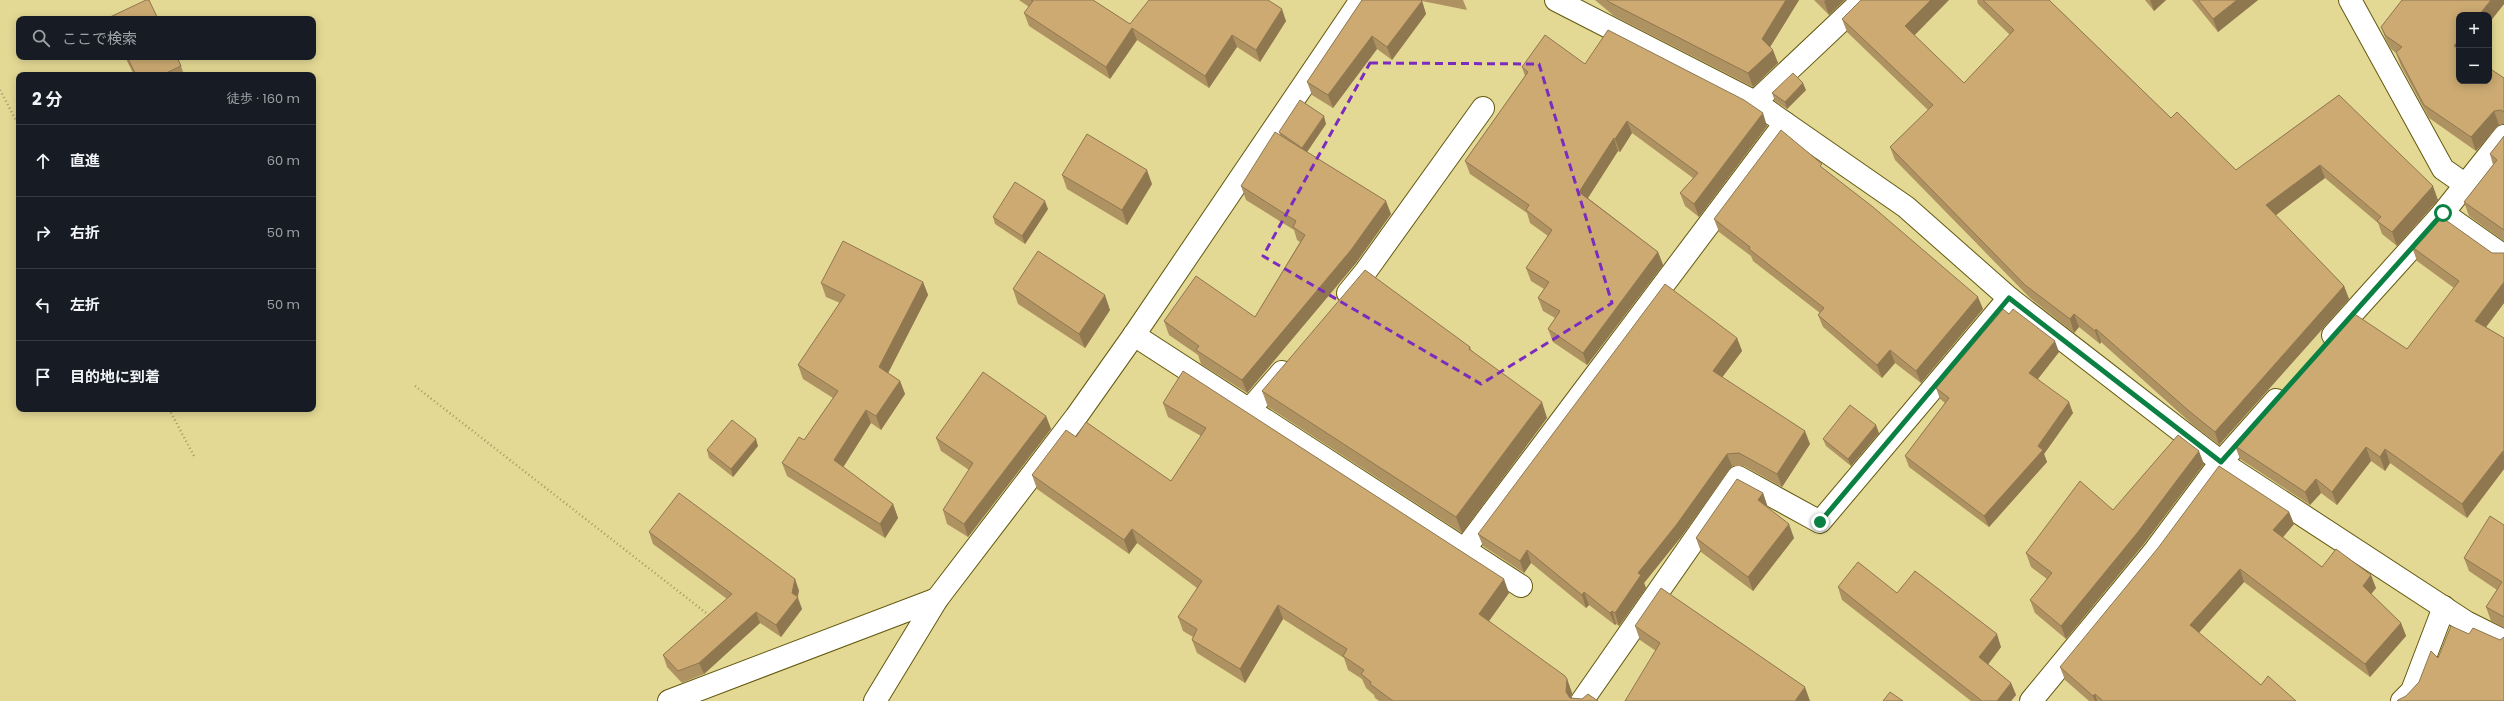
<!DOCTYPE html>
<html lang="ja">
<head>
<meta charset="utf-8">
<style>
  :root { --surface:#171b24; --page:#242831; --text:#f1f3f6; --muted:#9ea1a6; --line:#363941 }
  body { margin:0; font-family:Poppins,"Noto Sans JP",sans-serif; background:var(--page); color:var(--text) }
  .controls { position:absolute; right:12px; top:12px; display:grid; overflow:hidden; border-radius:8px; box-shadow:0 2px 10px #0003 }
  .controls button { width:36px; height:36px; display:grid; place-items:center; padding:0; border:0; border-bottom:1px solid var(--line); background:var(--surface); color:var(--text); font:20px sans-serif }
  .stop { position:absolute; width:12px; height:12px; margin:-9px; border:3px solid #0b8043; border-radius:50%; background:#fff }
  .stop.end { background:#0b8043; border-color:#fff; box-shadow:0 1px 4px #0008 }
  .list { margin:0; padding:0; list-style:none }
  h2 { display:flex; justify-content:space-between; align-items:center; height:52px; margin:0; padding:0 16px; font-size:17px }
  h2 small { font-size:13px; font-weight:400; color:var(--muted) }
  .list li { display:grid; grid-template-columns:26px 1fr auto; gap:12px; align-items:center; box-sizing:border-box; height:72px; padding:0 16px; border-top:1px solid var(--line) }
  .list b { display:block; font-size:15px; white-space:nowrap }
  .list em { font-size:13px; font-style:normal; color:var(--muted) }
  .icon { flex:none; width:22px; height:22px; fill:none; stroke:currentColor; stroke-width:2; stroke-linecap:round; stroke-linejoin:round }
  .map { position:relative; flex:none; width:2504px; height:701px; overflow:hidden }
  .search { position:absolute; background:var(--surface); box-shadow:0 2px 10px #0003; left:16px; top:16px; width:300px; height:44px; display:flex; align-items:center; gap:10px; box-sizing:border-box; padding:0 14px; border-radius:8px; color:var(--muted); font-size:15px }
  .panel { position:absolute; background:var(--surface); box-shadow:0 2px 10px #0003; left:16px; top:72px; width:300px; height:340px; border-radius:8px }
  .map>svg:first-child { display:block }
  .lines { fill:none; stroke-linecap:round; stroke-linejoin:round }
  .service-casing { stroke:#645910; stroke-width:24 }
  .minor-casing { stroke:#645910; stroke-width:24 }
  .path { stroke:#a29964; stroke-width:2.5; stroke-dasharray:1 3; stroke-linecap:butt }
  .service { stroke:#fff; stroke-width:22 }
  .minor { stroke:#fff; stroke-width:22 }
  .wall { fill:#af9262 }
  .shaded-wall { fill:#8f7750 }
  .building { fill:#ccaa72; stroke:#8f7750 }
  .route { stroke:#0b8043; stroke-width:5 }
  .marked { fill:none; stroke:#7b2cbf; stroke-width:3; stroke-dasharray:8 5; stroke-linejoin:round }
</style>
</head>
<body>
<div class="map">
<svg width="2504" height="701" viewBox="0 0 2504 701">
  <rect width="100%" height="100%" fill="#e4d994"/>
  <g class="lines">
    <defs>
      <polyline id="service" points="2402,701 2412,691 2444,607"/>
      <g id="minor">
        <polyline points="1556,0 1755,102 1785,123 1906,207 2009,298 2221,462 2466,622 2504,641"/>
        <polyline points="2350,0 2443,169 2466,185"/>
        <polyline points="1755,102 1863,0"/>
        <polyline points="2443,213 2504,256"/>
        <polyline points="1348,293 1366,271 1483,108"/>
        <polyline points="1134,335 1521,586"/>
        <polyline points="2333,335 2443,213 2504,136"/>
        <polyline points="1249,410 1282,372"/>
        <polyline points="1464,550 1785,123"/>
        <polyline points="669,701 937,599"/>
        <polyline points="875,701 937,599 1076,417 1134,335 1361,0"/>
        <polyline points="1582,701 1738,477 1820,522 2009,298"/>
        <polyline points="2031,701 2153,553 2221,462 2276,400"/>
      </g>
    </defs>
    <use href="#service" class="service-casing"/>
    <use href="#minor" class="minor-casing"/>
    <g class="path">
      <polyline points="0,90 19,126"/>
      <polyline points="415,386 710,616"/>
      <polyline points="169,409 194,456"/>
    </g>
    <use href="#service" class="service"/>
    <use href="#minor" class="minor"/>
  </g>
  <g class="wall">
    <polygon points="1019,0 1093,0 1130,24 1286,21 1260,62 1237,47 1209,88 1137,40 1110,79 1029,26 1024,13 1029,7"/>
    <polygon points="1362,0 1463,0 1467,10 1422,1 1426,14 1392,60 1377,49 1333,108 1312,95 1307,82"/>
    <polygon points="1595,0 1799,0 1770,47 1778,63 1753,87 1614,16"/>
    <polygon points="1814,0 1845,0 1829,15"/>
    <polygon points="1977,0 2049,0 2171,118 2236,170 2339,95 2438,200 2397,246 2382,234 2378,223 2325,178 2275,215 2344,286 2349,299 2219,445 2193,425 2101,342 2100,344 2079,327 2074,333 2030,298 1895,160 1890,147 1928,110 1847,32 1842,19 1914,35 1964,83 2010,35 1978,4"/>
    <polygon points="2145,0 2166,0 2154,11"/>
    <polygon points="2192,0 2258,0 2218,32"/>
    <polygon points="2504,0 2504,4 2489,23 2459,15 2459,81 2504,78 2504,124 2499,125 2476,151 2429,118 2401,66 2396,53 2391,49 2386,40 2381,27"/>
    <polygon points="125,57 177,57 181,66 184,75 134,75"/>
    <polygon points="1585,64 1767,126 1699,217 1685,206 1680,193 1693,178 1632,133 1620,152 1618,151 1588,198 1658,252 1663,265 1587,365 1553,342 1548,329 1555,318 1543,311 1538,298 1544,289 1531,281 1526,268 1548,236 1530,223 1527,213 1470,174 1465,161 1525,76 1522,67"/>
    <polygon points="1806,90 1787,109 1775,101 1772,93"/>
    <polygon points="1326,124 1307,152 1391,214 1356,263 1247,393 1201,364 1198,355 1169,335 1164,321 1255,317 1300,242 1297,240 1294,230 1246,200 1241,186 1280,135 1279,132"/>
    <polygon points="2504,136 2504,241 2469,216 2464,202 2493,165 2490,154"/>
    <polygon points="1824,169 1983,309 1921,383 1895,363 1882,378 1823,327 1818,315 1820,313 1753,261 1751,256 1719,232 1714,219"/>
    <polygon points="1062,175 1152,184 1127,225 1067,189"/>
    <polygon points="1048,209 1025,244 995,224 993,217"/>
    <polygon points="2412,247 2492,253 2504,303 2486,327 2504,338 2504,469 2467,518 2390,463 2385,471 2371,461 2337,505 2321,493 2310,505 2240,459 2235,446 2407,349 2454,288 2417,261"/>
    <polygon points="923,282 928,295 888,373 900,381 905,394 881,430 871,423 843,467 893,504 898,518 885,538 787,476 782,463 804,440 833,398 803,379 798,365 840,303 826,297 821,283"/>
    <polygon points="1013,289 1110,310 1085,348 1018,304"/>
    <polygon points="1737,338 1742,351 1722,377 1810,444 1782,487 1744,466 1732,466 1681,537 1644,583 1646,588 1619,626 1616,624 1615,625 1589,605 1586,608 1531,563 1524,573 1483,546 1478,534"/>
    <polygon points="1470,347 1472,352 1547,418 1462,533 1268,407 1262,391"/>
    <polygon points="2059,352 2038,379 2073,413 2044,454 2047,462 1989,527 1909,467 1905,456 1945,403 1940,399 1936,388"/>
    <polygon points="1163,403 1509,593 1489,621 1567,679 1572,693 1572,698 1598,701 1379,701 1375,698 1374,695 1366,688 1362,679 1348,670 1344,658 1283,619 1245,683 1197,653 1192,640 1193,637 1183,631 1178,617 1197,588 1137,543 1129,554 1037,489 1032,475 1076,437 1171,481 1201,436 1168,417"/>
    <polygon points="1046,416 1051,429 968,537 947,524 943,510 969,470 941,451 936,438"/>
    <polygon points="1879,433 1851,466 1826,446 1823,439"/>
    <polygon points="758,446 733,477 709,458 707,450"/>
    <polygon points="2204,464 2143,545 2066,639 2035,613 2030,600 2047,579 2031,567 2026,553"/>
    <polygon points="1763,493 1768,508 1794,538 1753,591 1701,552 1696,538"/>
    <polygon points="2289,512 2294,524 2283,537 2322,567 2376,588 2371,594 2401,623 2406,636 2370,677 2244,582 2199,633 2261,685 2296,701 2089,701 2065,680 2060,667"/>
    <polygon points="2504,525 2504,628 2491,621 2486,607 2497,590 2469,571 2464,558"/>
    <polygon points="649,532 795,579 799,591 798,597 802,609 781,637 760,623 704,674 682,683 667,667 663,655 727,599 653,544"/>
    <polygon points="1838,587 1897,593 2001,647 1988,664 2011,683 2016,695 2011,701 1971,701 1842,600"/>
    <polygon points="1635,626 1810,701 1656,651 1640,640"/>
  </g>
  <g class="shaded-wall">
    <polygon points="1786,0 1799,0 1767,52 1762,39"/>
    <polygon points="1826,0 1845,0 1829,15 1824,1"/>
    <polygon points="1931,0 1949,0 1910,40 1905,26"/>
    <polygon points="2150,0 2166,0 2154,11"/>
    <polygon points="2237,0 2258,0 2218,32 2213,19"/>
    <polygon points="2491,0 2504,0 2504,4 2489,23 2489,15 2479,15"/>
    <polygon points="1422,1 1426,14 1392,60 1387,47"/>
    <polygon points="1282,9 1286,21 1260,62 1256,50"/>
    <polygon points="1132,28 1137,40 1110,79 1106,67"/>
    <polygon points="1232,35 1237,47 1209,88 1205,76"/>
    <polygon points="1372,36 1377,49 1333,108 1328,95"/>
    <polygon points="2459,40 2459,59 2454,46"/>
    <polygon points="1773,50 1778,63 1753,87 1748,73"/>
    <polygon points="1803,83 1806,90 1787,109 1785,102"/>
    <polygon points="2494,111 2499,125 2476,151 2471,137"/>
    <polygon points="1763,113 1767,126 1699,217 1694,204"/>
    <polygon points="1324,116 1326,124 1305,155 1302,148"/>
    <polygon points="1627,121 1632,133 1620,152 1615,139"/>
    <polygon points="1614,138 1618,151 1584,204 1579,192"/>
    <polygon points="2320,165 2325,178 2271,219 2266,205"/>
    <polygon points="1147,170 1152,184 1127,225 1122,210"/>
    <polygon points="2433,186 2438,200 2397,246 2392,232"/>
    <polygon points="1045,201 1048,209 1025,244 1022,236"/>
    <polygon points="1386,201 1391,214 1356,263 1247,393 1242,380"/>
    <polygon points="1658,252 1663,265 1587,365 1583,353"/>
    <polygon points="923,282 928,295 884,381 879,367"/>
    <polygon points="2504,282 2504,303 2480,335 2475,321"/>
    <polygon points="2344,286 2349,299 2219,445 2215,432"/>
    <polygon points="1105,295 1110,310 1085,348 1079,334"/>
    <polygon points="1978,297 1983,309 1921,383 1916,371"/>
    <polygon points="2074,314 2079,327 2074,333 2070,319"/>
    <polygon points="2096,329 2101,342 2100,344 2095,331"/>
    <polygon points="1737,338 1742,351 1718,383 1713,371"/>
    <polygon points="2055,341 2059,352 2033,385 2029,373"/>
    <polygon points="1890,350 1895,363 1882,378 1877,365"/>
    <polygon points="900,381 905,394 881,430 876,416"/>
    <polygon points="1542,402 1547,418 1462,533 1456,517"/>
    <polygon points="2069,402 2073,413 2044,454 2047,462 1989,527 1984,516 2038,446"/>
    <polygon points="866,410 871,423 839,474 834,460"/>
    <polygon points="1046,416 1051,429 968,537 964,524"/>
    <polygon points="1876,425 1879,433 1851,466 1848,459"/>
    <polygon points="1805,431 1810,444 1782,487 1777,474"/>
    <polygon points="756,439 758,446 733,477 731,469"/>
    <polygon points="2366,447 2371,461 2337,505 2332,492"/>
    <polygon points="2385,449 2390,463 2385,471 2380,457"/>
    <polygon points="2199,451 2204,464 2143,545 2066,639 2061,626"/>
    <polygon points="2503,451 2504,455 2504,469 2467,518 2462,504"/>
    <polygon points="1727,454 1732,466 1681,537 1644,583 1646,588 1619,626 1615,613 1638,573"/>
    <polygon points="2316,479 2321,493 2310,505 2305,492"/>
    <polygon points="1763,493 1768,508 1758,500"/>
    <polygon points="893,504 898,518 885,538 880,524"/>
    <polygon points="2289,512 2294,524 2278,543 2273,530"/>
    <polygon points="1789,524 1794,538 1753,591 1748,577"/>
    <polygon points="1132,529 1137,543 1129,554 1124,540"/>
    <polygon points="1527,550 1531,563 1524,573 1520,561"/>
    <polygon points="2240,569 2244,582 2194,638 2190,625"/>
    <polygon points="2371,575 2376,588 2368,598 2363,586"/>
    <polygon points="795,579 799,591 797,597 802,609 781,637 776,625 792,593"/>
    <polygon points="1504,579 1509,593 1484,628 1479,614"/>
    <polygon points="1584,592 1589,605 1586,608 1582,595"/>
    <polygon points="1278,605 1283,619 1245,683 1240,669"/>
    <polygon points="1612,611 1616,624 1615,625 1610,613"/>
    <polygon points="756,612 760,623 704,674 699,663"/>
    <polygon points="2401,623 2406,636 2370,677 2365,664"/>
    <polygon points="1997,634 2001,647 1984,670 1979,657"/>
    <polygon points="1567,679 1572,693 1571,701 1566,692"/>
    <polygon points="2011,683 2016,695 2011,701 1997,701"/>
    <polygon points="1805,687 1810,701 1795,701"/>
    <polygon points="2095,694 2097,701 2095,701 2093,696"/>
  </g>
  <g class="building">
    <polygon points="146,0 149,0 158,19 108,19 108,18"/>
    <polygon points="1031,0 1093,0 1130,24 1149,0 1268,0 1282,9 1256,50 1232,35 1205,76 1132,28 1106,67 1024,13 1033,1"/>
    <polygon points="1362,0 1421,0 1422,1 1387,47 1372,36 1328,95 1307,82"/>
    <polygon points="1607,0 1786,0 1762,39 1773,50 1748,73 1609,2"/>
    <polygon points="1861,0 1931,0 1905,26 1964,83 2014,30 1983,0 2049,0 2171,118 2177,112 2236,170 2339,95 2433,186 2392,232 2377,221 2381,217 2320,165 2266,205 2344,286 2215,432 2189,411 2096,329 2095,331 2074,314 2070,319 2025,285 1890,147 1933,105 1842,19"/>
    <polygon points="2198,0 2237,0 2213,19"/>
    <polygon points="2402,0 2491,0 2479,15 2459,15 2459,40 2454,46 2459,49 2459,81 2489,81 2489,68 2504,78 2504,112 2501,110 2494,111 2471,137 2424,105 2396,52 2402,47 2386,36 2381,27"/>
    <polygon points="1608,30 1744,100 1763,113 1694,204 1680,193 1698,173 1627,121 1615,139 1614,138 1579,192 1658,252 1583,353 1548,329 1560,311 1538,298 1549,282 1526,268 1552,230 1526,210 1529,205 1465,161 1528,72 1522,67 1545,35 1585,64"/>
    <polygon points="127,57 177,57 181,66 162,75 136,75"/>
    <polygon points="1793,73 1803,83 1785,102 1772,93"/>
    <polygon points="1300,100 1324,116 1302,148 1279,132"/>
    <polygon points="1781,130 1822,164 1820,166 1873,207 1978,297 1916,371 1890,350 1877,365 1818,315 1824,308 1749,249 1750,247 1714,219"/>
    <polygon points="1275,132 1386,201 1351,250 1242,380 1196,350 1199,346 1164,321 1196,276 1255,317 1305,235 1293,227 1296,221 1241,186"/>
    <polygon points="1087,134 1147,170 1122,210 1062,175"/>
    <polygon points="2504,136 2504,230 2464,202 2497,160 2490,154"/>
    <polygon points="1015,182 1045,201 1022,236 993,217"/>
    <polygon points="2440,216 2492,253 2504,253 2504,282 2475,321 2504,338 2504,452 2503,451 2462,504 2385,449 2380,457 2366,447 2332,492 2316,479 2305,492 2235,446 2353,313 2407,349 2459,281 2412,247"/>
    <polygon points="843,241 923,282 879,367 900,381 876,416 866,410 834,460 893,504 880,524 782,463 799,437 804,440 838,391 798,365 845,295 821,283"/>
    <polygon points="1038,251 1105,295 1079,334 1013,289"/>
    <polygon points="1365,270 1470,347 1469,349 1542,402 1456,517 1262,391"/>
    <polygon points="1665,284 1737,338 1713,371 1805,431 1777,474 1739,453 1727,454 1677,524 1638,573 1641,575 1615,613 1612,611 1610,613 1584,592 1582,595 1527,550 1520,561 1478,534"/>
    <polygon points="2003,309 2009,314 2013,309 2055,341 2029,373 2069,402 2038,446 2043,450 1984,516 1905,456 1949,398 1936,388"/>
    <polygon points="1183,371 1504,579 1479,614 1565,676 1567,679 1566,692 1570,698 1582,699 1588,694 1598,701 1393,701 1370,684 1371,682 1361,674 1364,670 1343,656 1347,649 1278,605 1240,669 1192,640 1197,629 1178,617 1202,581 1132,529 1124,540 1032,475 1066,430 1076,437 1086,422 1171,481 1206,428 1163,403"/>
    <polygon points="983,372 1046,416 964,524 943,510 973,463 936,438"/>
    <polygon points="1850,405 1876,425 1848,459 1823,439"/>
    <polygon points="732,420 756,439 731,469 707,450"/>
    <polygon points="2178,435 2199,451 2138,532 2061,626 2030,600 2052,573 2026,553 2080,481 2113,510"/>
    <polygon points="2219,466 2289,512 2273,530 2322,567 2336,549 2371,575 2363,586 2401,623 2365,664 2240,569 2190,625 2261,685 2268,676 2296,701 2103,701 2095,694 2093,696 2060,667 2158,548"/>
    <polygon points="1737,479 1763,493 1758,500 1789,524 1748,577 1696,538"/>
    <polygon points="679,493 795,579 792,593 798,597 776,625 756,612 699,663 678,671 663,655 732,594 649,532"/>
    <polygon points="2490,516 2504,525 2504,617 2486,607 2502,582 2464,558"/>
    <polygon points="1858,562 1897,593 1915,571 1997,634 1979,657 2011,683 1997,701 1982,701 1838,587"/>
    <polygon points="1661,588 1805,687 1795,701 1625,701 1660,643 1635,626"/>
    <polygon points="2451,626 2469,634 2473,628 2500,640 2504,637 2504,701 2397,701 2398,700 2406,696 2419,682 2431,651 2438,658"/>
    <polygon points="1890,692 1903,701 1883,701"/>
  </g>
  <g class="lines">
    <polyline class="route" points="1820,522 2009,298 2221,462 2443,213"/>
  </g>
  <path class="marked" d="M 1370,63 L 1539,64 L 1612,303 L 1481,384 L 1263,256 Z"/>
</svg>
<div class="controls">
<button>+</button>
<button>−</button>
</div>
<div class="stop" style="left:2443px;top:213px"></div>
<div class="stop end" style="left:1820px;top:522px"></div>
<div class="search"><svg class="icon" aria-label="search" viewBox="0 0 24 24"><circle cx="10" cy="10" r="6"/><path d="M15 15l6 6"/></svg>ここで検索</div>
<section class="panel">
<h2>2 分<small>徒歩 · 160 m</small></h2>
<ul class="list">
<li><svg class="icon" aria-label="ahead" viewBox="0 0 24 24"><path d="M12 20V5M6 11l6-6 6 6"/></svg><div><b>直進</b></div><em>60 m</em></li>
<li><svg class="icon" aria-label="right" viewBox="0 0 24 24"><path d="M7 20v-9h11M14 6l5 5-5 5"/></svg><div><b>右折</b></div><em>50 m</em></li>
<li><svg class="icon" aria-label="left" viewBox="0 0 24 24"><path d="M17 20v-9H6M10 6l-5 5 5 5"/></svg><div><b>左折</b></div><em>50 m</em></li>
<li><svg class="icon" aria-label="arrive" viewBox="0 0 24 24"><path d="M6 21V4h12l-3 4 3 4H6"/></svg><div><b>目的地に到着</b></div></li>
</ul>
</section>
</div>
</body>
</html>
